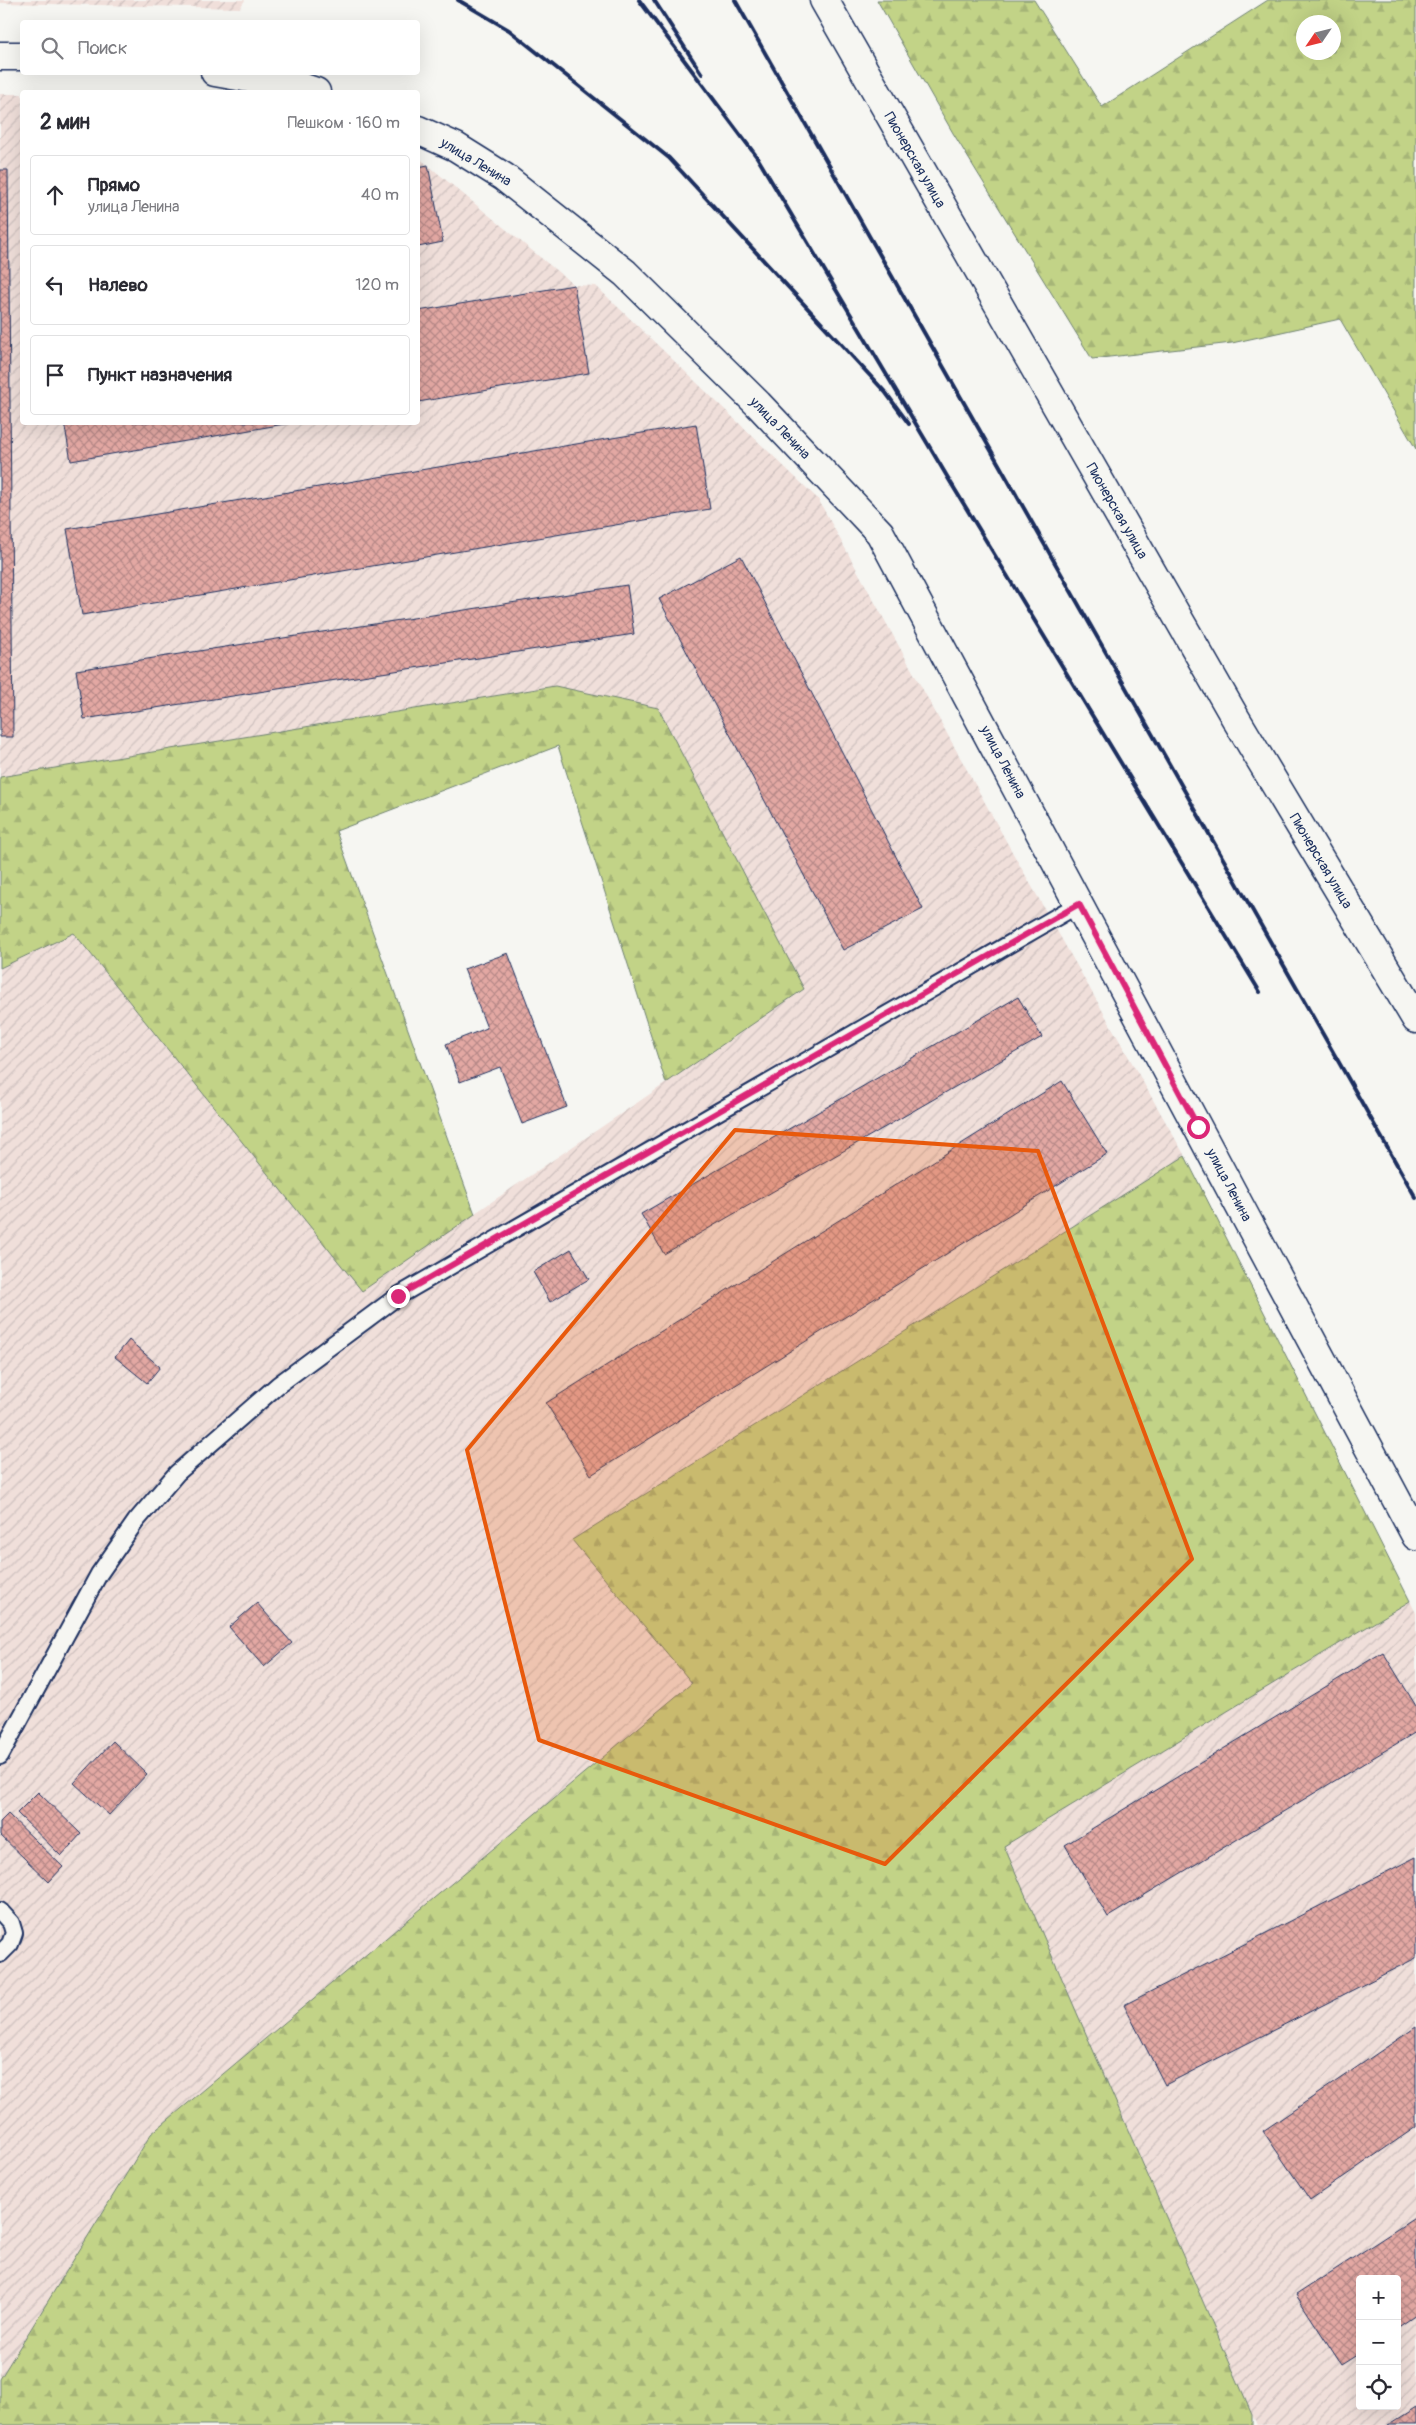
<!DOCTYPE html>
<html lang="ru">
<head>
<meta charset="utf-8">
<style>
  :root { --surface:#fff; --page:#f7f7f7; --text:#2b2b33; --muted:#7c7c81; --line:#e1e1e2 }
  body { margin:0; font-family:Pangolin,sans-serif; background:var(--page); color:var(--text) }
  .controls { position:absolute; right:15px; bottom:15px; display:grid; overflow:hidden; border-radius:5px; box-shadow:0 5px 20px #0002 }
  .controls button { width:45px; height:45px; display:grid; place-items:center; padding:0; border:0; border-bottom:1px solid var(--line); background:var(--surface); color:var(--text); font:25px sans-serif }
  .compass { position:absolute; left:1296px; top:15px; width:45px; height:45px; border-radius:50%; background:var(--surface); box-shadow:0 5px 20px #0002; rotate:235deg }
  .stop { position:absolute; width:15px; height:15px; margin:-11px; border:4px solid #db2777; border-radius:50%; background:#fff }
  .stop.end { background:#db2777; border-color:#fff; box-shadow:0 1px 5px #0008 }
  .list { margin:0; padding:0; list-style:none }
  h2 { display:flex; justify-content:space-between; align-items:center; height:65px; margin:0; padding:0 20px; font-size:21px }
  h2 small { font-size:16px; font-weight:400; color:var(--muted) }
  .list li { display:grid; grid-template-columns:32px 1fr auto; gap:15px; align-items:center; box-sizing:border-box; height:80px; margin:0 10px 10px; padding:0 10px; border:1px solid var(--line); border-radius:5px }
  .list b { display:block; font-size:19px; white-space:nowrap }
  .list p { margin:0; font-size:16px; white-space:nowrap; color:var(--muted) }
  .list em { font-size:16px; font-style:normal; color:var(--muted) }
  .icon { flex:none; width:28px; height:28px; fill:none; stroke:currentColor; stroke-width:2; stroke-linecap:round; stroke-linejoin:round }
  .map { position:relative; flex:none; width:1416px; height:2425px; overflow:hidden }
  .search { position:absolute; background:var(--surface); box-shadow:0 5px 20px #0002; left:20px; top:20px; width:400px; height:55px; display:flex; align-items:center; gap:12px; box-sizing:border-box; padding:0 18px; border-radius:5px; color:var(--muted); font-size:19px }
  .panel { position:absolute; background:var(--surface); box-shadow:0 5px 20px #0002; left:20px; top:90px; width:400px; height:335px; border-radius:5px }
  .map>svg:first-child { display:block }
  .industrial { fill:url(#industrial-furrows); fill-rule:evenodd }
  .forest { fill:url(#forest-firs); stroke:#6e8172; fill-rule:evenodd }
  .building { fill:url(#building-cross-hatch); stroke:#1b2f5e }
  .lines { fill:none; stroke-linecap:round; stroke-linejoin:round }
  .lane-casing { stroke:#1b2f5e; stroke-width:20 }
  .street-casing { stroke:#1b2f5e; stroke-width:31 }
  .lane { stroke:#f6f6f2; stroke-width:16 }
  .street { stroke:#f6f6f2; stroke-width:28 }
  .rail { stroke:#1b2f5e; stroke-width:4 }
  .route { stroke:#db2777; stroke-width:6 }
  .marked { fill:#e8590c; fill-opacity:0.2; stroke:#e8590c; stroke-width:4; stroke-linejoin:round }
  .labels { text-anchor:middle; dominant-baseline:central; stroke-width:4.5; stroke-linejoin:round; paint-order:stroke }
  .street-label { font-size:14px; fill:#1b2f5e; stroke:#f6f6f2 }
</style>
</head>
<body>
<div class="map">
<svg width="1416" height="2425" viewBox="0 0 1416 2425">
  <defs>
    <pattern id="industrial-furrows" width="10" height="10" patternUnits="userSpaceOnUse" patternTransform="scale(1.25)"><rect width="10" height="10" fill="#f0dfda"/><path d="M-1 1l2-2M0 10L10 0M9 11l2-2" fill="none" stroke="#cdc0be"/></pattern>
    <pattern id="forest-firs" width="22" height="20" patternUnits="userSpaceOnUse" patternTransform="scale(1.25)"><rect width="22" height="20" fill="#c2d387"/><path d="M5 1l3.5 6h-7zM16 11l3.5 6h-7z" fill="#a6b577"/></pattern>
    <pattern id="building-cross-hatch" width="8" height="8" patternUnits="userSpaceOnUse" patternTransform="scale(1.25)"><rect width="8" height="8" fill="#e3a8a3"/><path d="M0 0l8 8M0 8l8-8" fill="none" stroke="#b78988"/></pattern>
  </defs>
  <rect width="100%" height="100%" fill="#f6f6f2"/>
  <filter id="ink" filterUnits="userSpaceOnUse"><feTurbulence type="fractalNoise" baseFrequency=".02" numOctaves="2"/><feDisplacementMap in="SourceGraphic" scale="10" xChannelSelector="R" yChannelSelector="G"/><feConvolveMatrix kernelMatrix="1 2 1 2 8 2 1 2 1" color-interpolation-filters="sRGB"/></filter>
  <g filter="url(#ink)">
    <g class="industrial">
      <polygon points="0,0 245,0 240,8 0,3"/>
      <polygon points="0,94 22,94 22,422 418,422 418,157 574,285 596,286 818,499 1010,848 1185,1156 573,1540 693,1683 151,2134 0,2379 0,968 73,932 362,1290 804,989 555,686 0,777"/>
      <path d="M 1410,1601 L 1416,1613 L 1416,2425 L 1257,2425 L 1004,1846 ZM 1360,2279 L 1397,2279 L 1397,2406 L 1360,2406 Z"/>
    </g>
    <g class="forest">
      <path d="M 877,0 L 1034,0 L 1102,107 L 1268,0 L 1416,0 L 1416,449 L 1340,319 L 1232,343 L 1092,359 L 953,133 ZM 1304,22 L 1334,22 L 1334,52 L 1304,52 Z"/>
      <polygon points="555,686 658,708 804,989 666,1083 558,746 336,831 475,1214 362,1291 74,933 0,968 0,777"/>
      <polygon points="1185,1156 1410,1601 1004,1846 1252,2414 1252,2425 0,2425 0,2379 151,2134 692,1683 572,1540"/>
    </g>
    <g class="building">
      <polygon points="428,165 443,242 418,247 418,167"/>
      <polygon points="0,170 8,170 13,737 0,737"/>
      <polygon points="574,285 589,373 418,402 418,311"/>
      <polygon points="64,422 296,422 71,461"/>
      <polygon points="696,424 710,509 82,615 67,529"/>
      <polygon points="741,556 923,909 843,950 659,599"/>
      <polygon points="627,585 634,634 84,719 76,670"/>
      <polygon points="508,953 567,1107 522,1124 500,1067 460,1082 446,1044 487,1028 464,969"/>
      <polygon points="1018,997 1042,1037 664,1254 641,1214"/>
      <polygon points="1062,1081 1107,1154 591,1475 546,1403"/>
      <polygon points="571,1249 589,1279 550,1302 533,1272"/>
      <polygon points="129,1340 160,1367 147,1383 115,1357"/>
      <polygon points="257,1603 292,1643 264,1667 229,1627"/>
      <polygon points="1383,1652 1416,1706 1416,1732 1108,1917 1065,1845"/>
      <polygon points="113,1741 147,1774 109,1815 74,1783"/>
      <polygon points="38,1792 81,1834 61,1856 17,1813"/>
      <polygon points="8,1814 63,1867 49,1882 0,1835 0,1822"/>
      <polygon points="1416,1857 1416,1958 1165,2085 1124,2005"/>
      <polygon points="1416,2027 1416,2127 1310,2200 1263,2131"/>
      <polygon points="1416,2217 1416,2315 1397,2328 1397,2279 1360,2279 1360,2352 1341,2364 1296,2295"/>
      <polygon points="1416,2408 1416,2425 1389,2425"/>
    </g>
    <g class="lines">
      <defs>
        <g id="lane">
          <polyline points="0,1756 99,1574 136,1521 177,1473 278,1385 398,1296 1079,904"/>
          <polyline points="0,1911 11,1923 14,1933 10,1944 0,1954"/>
        </g>
        <g id="street">
          <polyline points="824,0 1236,719 1416,1019"/>
          <polyline points="0,56 22,56"/>
          <polyline points="215,72 301,87 316,92"/>
          <polyline points="418,130 456,147 504,177 625,273 758,404 880,533 1416,1536"/>
        </g>
      </defs>
      <use href="#lane" class="lane-casing"/>
      <use href="#street" class="street-casing"/>
      <use href="#lane" class="lane"/>
      <use href="#street" class="street"/>
      <g class="rail">
        <polyline points="458,0 509,30 669,158 886,393 909,424"/>
        <polyline points="639,0 757,157 951,483 1260,992"/>
        <polyline points="654,0 702,74"/>
        <polyline points="735,0 1416,1198"/>
      </g>
    </g>
  </g>
  <g class="lines" filter="url(#ink)">
    <polyline class="route" points="398,1296 1079,904 1198,1127"/>
  </g>
  <path class="marked" d="M 735,1130 L 1038,1151 L 1192,1559 L 885,1864 L 539,1740 L 467,1450 Z"/>
  <g class="labels">
    <g class="street-label">
      <text transform="translate(915 160) rotate(60)">Пионерская улица</text>
      <text transform="translate(476 162) rotate(31)">улица Ленина</text>
      <text transform="translate(780 428) rotate(46)">улица Ленина</text>
      <text transform="translate(1117 511) rotate(60)">Пионерская улица</text>
      <text transform="translate(1003 762) rotate(62)">улица Ленина</text>
      <text transform="translate(1321 861) rotate(59)">Пионерская улица</text>
      <text transform="translate(1229 1185) rotate(62)">улица Ленина</text>
    </g>
  </g>
</svg>
<div class="controls">
<button>+</button>
<button>−</button>
<button><svg class="icon" aria-label="locate" viewBox="0 0 24 24"><circle cx="12" cy="12" r="6"/><path d="M12 2v4M12 18v4M2 12h4M18 12h4"/></svg></button>
</div>
<svg class="compass" viewBox="-18 -18 36 36"><path d="M0-13l5 13h-10z" fill="#e53935"/><path d="M0 13l5-13h-10z" fill="#7c7c81"/></svg>
<div class="stop" style="left:1198px;top:1127px"></div>
<div class="stop end" style="left:398px;top:1296px"></div>
<div class="search"><svg class="icon" aria-label="search" viewBox="0 0 24 24"><circle cx="10" cy="10" r="6"/><path d="M15 15l6 6"/></svg>Поиск</div>
<section class="panel">
<h2>2 мин<small>Пешком · 160 m</small></h2>
<ul class="list">
<li><svg class="icon" aria-label="ahead" viewBox="0 0 24 24"><path d="M12 20V5M6 11l6-6 6 6"/></svg><div><b>Прямо</b><p>улица Ленина</p></div><em>40 m</em></li>
<li><svg class="icon" aria-label="left" viewBox="0 0 24 24"><path d="M17 20v-9H6M10 6l-5 5 5 5"/></svg><div><b>Налево</b></div><em>120 m</em></li>
<li><svg class="icon" aria-label="arrive" viewBox="0 0 24 24"><path d="M6 21V4h12l-3 4 3 4H6"/></svg><div><b>Пункт назначения</b></div></li>
</ul>
</section>
</div>
</body>
</html>
